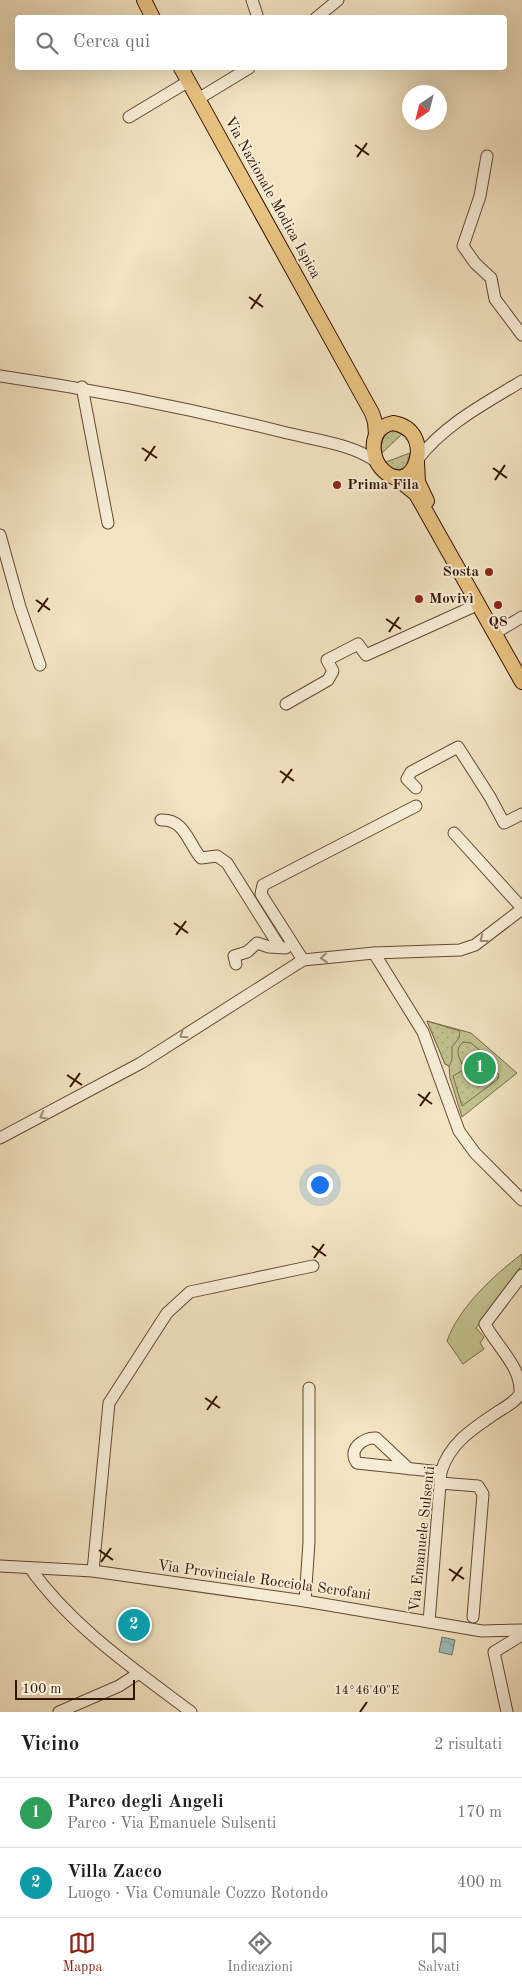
<!DOCTYPE html>
<html lang="it">
<head>
<meta charset="utf-8">
<style>
  :root { --surface:#fff; --page:#f2f2f2; --text:#222; --muted:#767676; --line:#e0e0e0; --accent:#8f2418 }
  body { margin:0; font-family:"Old Standard TT",serif; background:var(--page); color:var(--text) }
  .compass { position:absolute; left:402px; top:85px; width:45px; height:45px; border-radius:50%; background:var(--surface); box-shadow:0 5px 20px #0002; rotate:215deg }
  .scale { position:absolute; left:15px; bottom:12px; width:120px; box-sizing:border-box; padding-left:5px; border:2px solid #331404; border-top:0; font-size:14px; line-height:18px; white-space:nowrap; color:#331404; -webkit-text-stroke:4px #f7edd7; paint-order:stroke }
  .you { position:absolute; left:319px; top:1184px; width:18px; height:18px; margin:-12px; border:4px solid #fff; border-radius:50%; background:#1a73e8; box-shadow:0 0 0 8px #1a73e833 }
  .badge { display:grid; place-items:center; width:32px; height:32px; border-radius:50%; background:var(--accent); color:#fff; font-size:16px; font-weight:700 }
  .pin { position:absolute; translate:-50% -50%; border:2px solid #fff; box-shadow:0 1px 5px #0006 }
  .list { margin:0; padding:0; list-style:none }
  h2 { display:flex; justify-content:space-between; align-items:center; height:65px; margin:0; padding:0 20px; font-size:21px }
  h2 small { font-size:16px; font-weight:400; color:var(--muted) }
  .list li { display:grid; grid-template-columns:32px 1fr auto; gap:15px; align-items:center; box-sizing:border-box; height:70px; padding:0 20px; border-top:1px solid var(--line) }
  .list b { display:block; font-size:19px; white-space:nowrap }
  .list p { margin:0; font-size:16px; white-space:nowrap; color:var(--muted) }
  .list em { font-size:16px; font-style:normal; color:var(--muted) }
  .icon { flex:none; width:28px; height:28px; fill:none; stroke:currentColor; stroke-width:2; stroke-linecap:round; stroke-linejoin:round }
  .map { position:relative; flex:none; width:522px; height:1712px; overflow:hidden }
  .search { position:absolute; background:var(--surface); box-shadow:0 5px 20px #0002; left:15px; right:15px; top:15px; height:55px; display:flex; align-items:center; gap:12px; box-sizing:border-box; padding:0 18px; border-radius:5px; color:var(--muted); font-size:19px }
  .sheet { height:205px; background:var(--surface) }
  nav { display:flex; justify-content:space-around; align-items:center; box-sizing:border-box; height:70px; border-top:1px solid var(--line); background:var(--surface); font-size:14px; color:var(--muted) }
  nav a { display:grid; justify-items:center; gap:2px }
  nav .on { color:var(--accent) }
  .map>svg:first-child { display:block }
  .green { fill:#c1c18e; stroke:#7a6a49 }
  .garden { fill:url(#garden-dots); stroke:#7a6a49 }
  .water { fill:url(#water-waves); stroke:#737972 }
  .lines { fill:none; stroke-linecap:round; stroke-linejoin:round }
  .minor-casing { stroke:#634833; stroke-width:13 }
  .major-casing { stroke:#331404; stroke-width:16 }
  .minor { stroke:#f7edd7; stroke-width:11 }
  .major { stroke:#e9c280; stroke-width:14 }
  .oneway { stroke:#9f8b78 }
  .ticks { fill:none; stroke:#331404; stroke-width:2 }
  .poi-dot { fill:#8f2418; stroke:#f7edd7; stroke-width:2 }
  .labels { text-anchor:middle; dominant-baseline:central; stroke-width:4; stroke-linejoin:round; paint-order:stroke }
  .street-label { font-size:15px; fill:#331404; stroke:#f7edd7 }
  .poi-label { font-size:15px; font-weight:bold; fill:#331404; stroke:#f7edd7; text-anchor:start }
  .ticks-label { font-size:12px; text-anchor:middle; fill:#331404; stroke:#f7edd7; stroke-width:4; stroke-linejoin:round; paint-order:stroke }
</style>
</head>
<body>
<div class="map">
<svg width="522" height="1712" viewBox="0 0 522 1712">
  <defs>
    <pattern id="garden-dots" width="8" height="8" patternUnits="userSpaceOnUse" patternTransform="scale(1.25)"><rect width="8" height="8" fill="#c1c18e"/><path d="M2 2h.1M6 6h.1" fill="none" stroke="#a6a579" stroke-width="1.8" stroke-linecap="round"/></pattern>
    <pattern id="water-waves" width="16" height="10" patternUnits="userSpaceOnUse" patternTransform="scale(1.25)"><rect width="16" height="10" fill="#9dbdbb"/><path d="M0 5q4-4 8 0t8 0" fill="none" stroke="#88a29f"/></pattern>
  </defs>
  <rect width="100%" height="100%" fill="#f2e3c1"/>
  <filter id="stains"><feTurbulence type="fractalNoise" baseFrequency=".004" numOctaves="4"/><feColorMatrix values="0 0 0 0 .2 0 0 0 0 .09 0 0 0 0 .02 0 0 0 .5 -.17"/></filter>
  <radialGradient id="worn" r=".72"><stop offset=".6" stop-color="#630" stop-opacity="0"/><stop offset="1" stop-color="#630" stop-opacity=".3"/></radialGradient>
  <g class="green">
    <polygon points="427,1021 471,1033 517,1073 462,1117 450,1078 449,1066 445,1064"/>
    <path d="M 522,1254 L 522,1265 L 476,1328 L 484,1337 L 480,1343 L 484,1349 L 463,1364 L 447,1341 C 459,1307 494,1275 522,1254 Z"/>
  </g>
  <g class="garden">
    <path d="M 392,430 L 402,434 L 382,453 C 380,443 383,435 392,430 Z"/>
    <polygon points="410,453 406,467 399,470 391,468 386,462"/>
    <polygon points="427,1021 460,1031 459,1038 452,1047 452,1060 449,1066 445,1064"/>
    <path d="M 463,1042 L 471,1043 L 483,1053 L 466,1065 L 462,1064 C 458,1055 455,1049 463,1042 Z"/>
    <polygon points="482,1059 489,1069 494,1070 499,1075 498,1079 462,1106 453,1076"/>
  </g>
  <polygon class="water" points="442,1637 455,1640 452,1655 439,1652"/>
  <g class="lines">
    <defs>
      <g id="minor">
        <polyline points="252,0 258,18"/>
        <polyline points="316,18 338,0"/>
        <polyline points="198,99 249,68"/>
        <polyline points="129,117 189,81"/>
        <polyline points="487,156 480,196 463,246 475,263 491,278 495,299 522,335"/>
        <path d="M 0,376 C 97,390 192,409 287,433 C 316,440 352,444 377,462"/>
        <polyline points="82,387 108,523"/>
        <path d="M 417,460 C 445,424 484,404 522,381"/>
        <polyline points="0,535 20,607 40,665"/>
        <polyline points="495,633 522,617"/>
        <polyline points="286,704 328,680 333,671 327,660 358,644 366,655 479,604"/>
        <polyline points="416,788 407,779 411,772 458,747 490,797 504,823 522,814"/>
        <path d="M 161,820 C 185,819 188,843 201,858 L 217,856 L 227,863 L 279,946"/>
        <polyline points="454,833 522,908"/>
        <polyline points="374,953 423,1032 459,1131 475,1153 522,1200"/>
        <polyline points="303,960 261,894 263,885 416,806"/>
        <polyline points="236,964 234,956 247,952 257,943 269,947 286,948"/>
        <polyline points="0,1138 141,1063 303,960 374,953 460,950 475,945 522,909"/>
        <path d="M 409,1469 L 376,1438 C 363,1437 347,1450 357,1463 L 441,1472"/>
        <polyline points="440,1483 478,1486 483,1494 473,1617"/>
        <polyline points="0,1566 93,1571 305,1601 482,1631 522,1630"/>
        <path d="M 30,1568 C 72,1627 134,1669 191,1712"/>
        <polyline points="93,1571 109,1403 167,1313 190,1292 313,1266"/>
        <polyline points="305,1601 309,1542 309,1388"/>
        <path d="M 429,1622 L 441,1472 C 450,1442 474,1428 499,1411 C 507,1406 515,1402 520,1394 C 522,1367 497,1347 485,1324 L 522,1275"/>
        <polyline points="59,1712 119,1686 139,1673"/>
        <polyline points="507,1712 494,1652 522,1635"/>
      </g>
      <g id="major">
        <polyline points="144,0 153,18"/>
        <polyline points="181,68 372,413 375,422 376,435"/>
        <path d="M 393,423 C 437,430 415,497 385,472 C 379,467 375,459 374,452 C 372,437 378,426 393,423 Z"/>
        <polyline points="417,462 418,482 427,501"/>
        <polyline points="395,477 416,494 522,682"/>
      </g>
    </defs>
    <use href="#minor" class="minor-casing"/>
    <use href="#major" class="major-casing"/>
    <use href="#minor" class="minor"/>
    <use href="#major" class="major"/>
  </g>
  <defs><path id="oneway-chevron" d="M-2-3.5L2.5 0L-2 3.5" fill="none" stroke-width="1.6" stroke-linecap="round" stroke-linejoin="round" transform="scale(1.25)"/></defs>
  <g class="oneway">
    <use href="#oneway-chevron" transform="translate(483 939) rotate(143)"/>
    <use href="#oneway-chevron" transform="translate(324 958) rotate(174)"/>
    <use href="#oneway-chevron" transform="translate(183 1035) rotate(147)"/>
    <use href="#oneway-chevron" transform="translate(43 1116) rotate(152)"/>
  </g>
  <path class="ticks" d="M 355,145 L 369,155M 357,157 L 367,143M 249,297 L 263,307M 251,309 L 261,294M 142,448 L 157,458M 145,461 L 155,446M 493,468 L 507,478M 495,480 L 505,465M 36,600 L 50,610M 38,612 L 48,598M 386,619 L 401,629M 389,632 L 399,617M 280,771 L 294,781M 282,783 L 292,769M 174,923 L 188,933M 176,935 L 186,921M 67,1075 L 82,1085M 70,1087 L 80,1073M 418,1094 L 432,1104M 420,1106 L 430,1092M 312,1246 L 326,1256M 314,1258 L 324,1244M 205,1398 L 220,1408M 207,1410 L 217,1396M 99,1550 L 113,1560M 101,1562 L 111,1548M 449,1569 L 464,1579M 452,1581 L 462,1567M 360,1712 L 367,1702"/>
  <g class="poi-dot">
    <circle cx="337" cy="485" r="5"/>
    <circle cx="489" cy="572" r="5"/>
    <circle cx="419" cy="599" r="5"/>
    <circle cx="498" cy="605" r="5"/>
  </g>
  <g class="labels">
    <g class="street-label">
      <text transform="translate(272 198) rotate(61)">Via Nazionale Modica Ispica</text>
      <text transform="translate(423 1539) rotate(-84)">Via Emanuele Sulsenti</text>
      <text transform="translate(264 1581) rotate(8)">Via Provinciale Rocciola Scrofani</text>
    </g>
    <g class="poi-label">
      <text x="347" y="485">Prima Fila</text>
      <text x="479" y="572" text-anchor="end">Sosta</text>
      <text x="429" y="599">Movivì</text>
      <text x="498" y="622" text-anchor="middle">Q8</text>
    </g>
  </g>
  <g class="ticks-label">
    <text x="367" y="1694">14°46'40"E</text>
  </g>
  <rect width="100%" height="100%" filter="url(#stains)"/>
  <rect width="100%" height="100%" fill="url(#worn)"/>
</svg>
<svg class="compass" viewBox="-18 -18 36 36"><path d="M0-13l5 13h-10z" fill="#e53935"/><path d="M0 13l5-13h-10z" fill="#767676"/></svg>
<div class="scale">100 m</div>
<div class="you"></div>
<div class="pin badge" style="left:480px;top:1068px;background:#2e9e5b">1</div>
<div class="pin badge" style="left:134px;top:1625px;background:#0f9aa8">2</div>
<div class="search"><svg class="icon" aria-label="search" viewBox="0 0 24 24"><circle cx="10" cy="10" r="6"/><path d="M15 15l6 6"/></svg>Cerca qui</div>
</div>
<section class="sheet">
<h2>Vicino<small>2 risultati</small></h2>
<ul class="list">
<li><span class="badge" style="background:#2e9e5b">1</span><div><b>Parco degli Angeli</b><p>Parco · Via Emanuele Sulsenti</p></div><em>170 m</em></li>
<li><span class="badge" style="background:#0f9aa8">2</span><div><b>Villa Zacco</b><p>Luogo · Via Comunale Cozzo Rotondo</p></div><em>400 m</em></li>
</ul>
</section>
<nav>
<a class="on"><svg class="icon" aria-label="map" viewBox="0 0 24 24"><path d="M3 6l6-2 6 2 6-2v14l-6 2-6-2-6 2zM9 4v14M15 6v14"/></svg>Mappa</a>
<a><svg class="icon" aria-label="directions" viewBox="0 0 24 24"><path d="M12 3l9 9-9 9-9-9zM9 14v-3h6M13 9l2 2-2 2"/></svg>Indicazioni</a>
<a><svg class="icon" aria-label="saved" viewBox="0 0 24 24"><path d="M7 4h10v16l-5-4-5 4z"/></svg>Salvati</a>
</nav>
</body>
</html>
